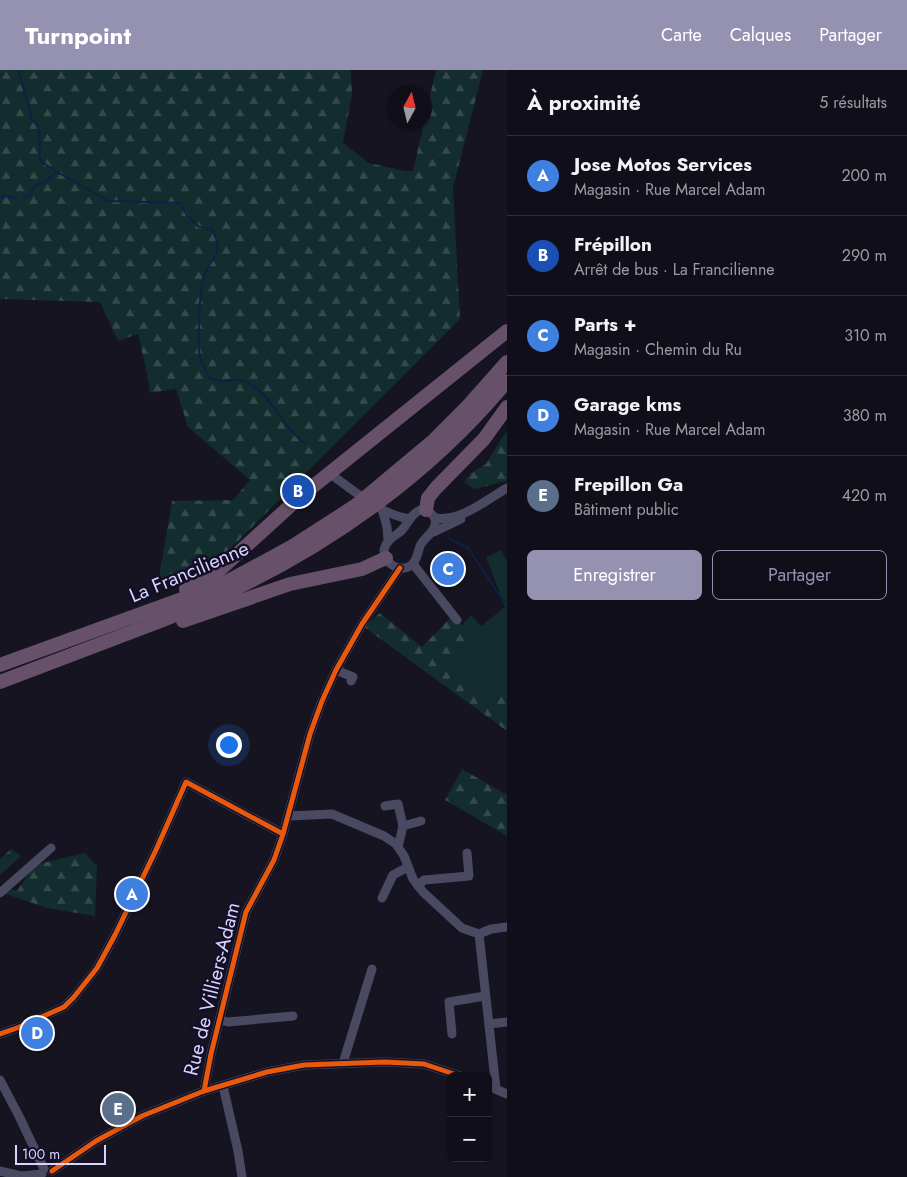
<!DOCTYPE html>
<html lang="fr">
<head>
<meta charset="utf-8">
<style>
  :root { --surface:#100f19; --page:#1e1d26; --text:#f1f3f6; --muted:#9c9ca2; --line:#302f38; --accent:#9591b1 }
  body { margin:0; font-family:Jost,sans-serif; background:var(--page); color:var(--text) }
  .controls { position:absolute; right:15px; bottom:15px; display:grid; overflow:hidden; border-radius:8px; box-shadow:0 1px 4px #0004 }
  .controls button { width:45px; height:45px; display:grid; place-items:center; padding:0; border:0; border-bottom:1px solid var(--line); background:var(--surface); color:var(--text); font:25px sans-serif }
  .compass { position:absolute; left:387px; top:15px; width:45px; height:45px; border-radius:50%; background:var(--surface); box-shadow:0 1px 4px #0004; rotate:8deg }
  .scale { position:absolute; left:15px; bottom:12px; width:91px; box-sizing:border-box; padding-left:5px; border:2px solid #d9d4ff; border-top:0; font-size:14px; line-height:18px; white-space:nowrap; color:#d9d4ff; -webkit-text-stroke:4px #130f26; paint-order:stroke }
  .you { position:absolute; left:228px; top:674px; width:18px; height:18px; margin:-12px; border:4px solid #fff; border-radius:50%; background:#1a73e8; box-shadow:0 0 0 8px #1a73e833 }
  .badge { display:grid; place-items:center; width:32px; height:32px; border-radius:50%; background:var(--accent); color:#fff; font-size:16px; font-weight:700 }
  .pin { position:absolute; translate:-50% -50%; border:2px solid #fff; box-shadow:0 1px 5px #0006 }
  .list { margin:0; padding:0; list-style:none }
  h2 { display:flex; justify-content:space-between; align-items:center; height:65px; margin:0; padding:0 20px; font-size:21px }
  h2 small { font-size:16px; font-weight:400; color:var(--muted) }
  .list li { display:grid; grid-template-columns:32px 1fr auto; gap:15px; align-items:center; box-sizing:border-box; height:80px; padding:0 20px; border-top:1px solid var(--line) }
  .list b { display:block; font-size:19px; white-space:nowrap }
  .list p { margin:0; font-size:16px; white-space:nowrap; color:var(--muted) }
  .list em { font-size:16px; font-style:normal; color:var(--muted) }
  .actions { display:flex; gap:10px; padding:15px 20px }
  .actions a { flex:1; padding:11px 0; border:1px solid var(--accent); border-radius:8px; text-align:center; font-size:18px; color:var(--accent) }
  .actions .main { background:var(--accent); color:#fff }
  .map { position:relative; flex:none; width:507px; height:1107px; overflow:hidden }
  header { display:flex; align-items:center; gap:30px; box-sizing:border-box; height:70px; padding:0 25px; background:var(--accent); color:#fff }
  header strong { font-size:24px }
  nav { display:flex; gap:28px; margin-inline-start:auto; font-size:18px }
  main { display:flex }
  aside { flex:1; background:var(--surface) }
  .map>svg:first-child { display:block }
  .green { fill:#132c2d }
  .forest { fill:url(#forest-firs) }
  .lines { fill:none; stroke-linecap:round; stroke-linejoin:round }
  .stream { stroke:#0d2144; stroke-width:2 }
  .minor { stroke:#4a4962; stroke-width:9 }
  .highway { stroke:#67516a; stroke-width:14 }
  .cycleway-casing { stroke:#130f26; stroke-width:8 }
  .cycleway { stroke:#e8590c; stroke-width:5 }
  .labels { text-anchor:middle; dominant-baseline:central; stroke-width:5; stroke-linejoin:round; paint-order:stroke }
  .street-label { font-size:20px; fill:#d9d4ff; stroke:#130f26 }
</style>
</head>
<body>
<header>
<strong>Turnpoint</strong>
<nav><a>Carte</a><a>Calques</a><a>Partager</a></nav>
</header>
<main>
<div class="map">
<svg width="507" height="1107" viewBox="0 0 507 1107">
  <defs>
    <pattern id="forest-firs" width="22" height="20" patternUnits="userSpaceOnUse" patternTransform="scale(1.25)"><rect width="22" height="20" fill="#132c2d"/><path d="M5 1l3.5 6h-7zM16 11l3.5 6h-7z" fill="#354a4c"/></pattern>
  </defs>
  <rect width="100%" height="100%" fill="#161421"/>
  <polygon class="green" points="501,480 507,492 507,612 494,635 452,603 471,560 462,555 471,545 481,556 505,537 486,487"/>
  <g class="forest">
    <polygon points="0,0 351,0 352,24 343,73 369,93 405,101 413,101 436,0 483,0 453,118 460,249 228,481 158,513 172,431 233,430 250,410 188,357 176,319 150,323 147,304 138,264 118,271 100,232 0,229"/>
    <polygon points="507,360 507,411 474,419 464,412 471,403 486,394"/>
    <polygon points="380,543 422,577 450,548 471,560 452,603 494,635 507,612 507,661 364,557"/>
    <polygon points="462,699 507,725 507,766 445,730"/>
    <polygon points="11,779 21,786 0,805 0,789"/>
    <polygon points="85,783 97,796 95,846 47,838 0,822 0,816 17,821 34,795"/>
  </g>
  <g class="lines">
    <g class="stream">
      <path d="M 18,0 L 31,44 L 30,48 C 32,50 34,52 36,54 C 42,62 39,80 40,91 L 59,103 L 108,131 L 180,133 L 187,145 L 199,157 L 212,159 C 226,188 212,183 203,208 C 200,216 197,278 200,286 C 202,294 206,301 209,308 C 213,309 217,311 220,311 C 230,312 238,307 247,312 C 273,325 282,359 306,374"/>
      <polyline points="0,128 6,126 17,128"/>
      <polyline points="24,128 30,125 35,115 45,112 57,102"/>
      <polyline points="450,469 468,478 502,529 507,531"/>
    </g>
    <g class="minor">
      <path d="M 330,404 C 354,420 380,445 410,449"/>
      <polyline points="382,439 387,457 388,471"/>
      <path d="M 420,440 C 427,440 431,442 435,448 C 437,461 428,464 421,474 C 418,479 418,487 414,492 C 403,508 375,490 387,473 C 391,467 397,465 402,460 C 408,453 411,444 420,440 Z"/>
      <path d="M 435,448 C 461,452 486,430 507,418"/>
      <polyline points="434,462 461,449"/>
      <polyline points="413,494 457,550"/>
      <polyline points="336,600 353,607 351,611"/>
      <polyline points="385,736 398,734 403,756"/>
      <polyline points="289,746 332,744 384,766 396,774 404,786 413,809 423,822 462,858 479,864 496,1019"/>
      <polyline points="398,777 403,756 421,751"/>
      <polyline points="418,816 424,810 469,806 467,783"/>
      <polyline points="0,823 51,778"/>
      <polyline points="382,828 393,805 408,797"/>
      <polyline points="479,864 491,859 507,857"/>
      <polyline points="220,950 228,952 293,946"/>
      <polyline points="489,954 507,952"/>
      <polyline points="0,964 17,958 64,937 74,927 97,898 115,865 156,780 186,712 283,764"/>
      <polyline points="452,964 449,932 485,926"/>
      <polyline points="343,993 372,899"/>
      <polyline points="0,1010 19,1046 44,1099"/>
      <polyline points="223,1016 238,1081 242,1107"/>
      <polyline points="488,1016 507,1024"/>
      <polyline points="204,1021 211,984 246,842 274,790 283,764 310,664 322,631 336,600 362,554 400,498"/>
      <polyline points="0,1101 21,1106 42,1104"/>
      <polyline points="52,1101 96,1071 142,1046 204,1021 267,1002 304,995 385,992 424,994 460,1006"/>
    </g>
    <g class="highway">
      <polyline points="426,440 428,428 436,418 484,369 507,337"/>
      <polyline points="186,519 213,506 301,426 507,261"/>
      <polyline points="183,551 290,514 362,499 386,488"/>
      <polyline points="0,595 223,514 293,476 355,436 434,370 468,336 507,292"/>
      <path d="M 0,612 C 54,591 109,571 163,550 C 180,543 198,536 215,528 C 326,478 429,405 507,311"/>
    </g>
    <defs>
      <g id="cycleway">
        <polyline points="0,964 17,958 64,937 74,927 97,898 115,865 156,780 186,712 283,764"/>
        <polyline points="204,1021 211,984 246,842 274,790 283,764 310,664 322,631 336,600 362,554 400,498"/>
        <polyline points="52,1101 96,1071 142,1046 204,1021 267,1002 304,995 385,992 424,994 460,1006"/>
      </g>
    </defs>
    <use href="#cycleway" class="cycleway-casing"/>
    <use href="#cycleway" class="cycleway"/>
  </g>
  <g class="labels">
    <g class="street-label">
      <text transform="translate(189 502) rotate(-23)">La Francilienne</text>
      <text transform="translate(212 919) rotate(-76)">Rue de Villiers-Adam</text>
    </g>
  </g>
</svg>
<div class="controls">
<button>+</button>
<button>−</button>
</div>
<svg class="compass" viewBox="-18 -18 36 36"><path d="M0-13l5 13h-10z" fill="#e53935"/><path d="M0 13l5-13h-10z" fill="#9c9ca2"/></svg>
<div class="scale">100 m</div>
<div class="you"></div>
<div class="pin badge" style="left:132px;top:824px;background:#3f7fe0">A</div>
<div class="pin badge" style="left:298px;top:421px;background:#1a4fb4">B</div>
<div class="pin badge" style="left:448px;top:499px;background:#3f7fe0">C</div>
<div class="pin badge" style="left:37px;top:963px;background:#3f7fe0">D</div>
<div class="pin badge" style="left:118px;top:1039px;background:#5c6f8a">E</div>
</div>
<aside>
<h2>À proximité<small>5 résultats</small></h2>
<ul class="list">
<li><span class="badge" style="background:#3f7fe0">A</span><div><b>Jose Motos Services</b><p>Magasin · Rue Marcel Adam</p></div><em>200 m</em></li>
<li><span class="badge" style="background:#1a4fb4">B</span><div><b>Frépillon</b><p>Arrêt de bus · La Francilienne</p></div><em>290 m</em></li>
<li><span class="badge" style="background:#3f7fe0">C</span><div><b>Parts +</b><p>Magasin · Chemin du Ru</p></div><em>310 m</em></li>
<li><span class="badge" style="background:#3f7fe0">D</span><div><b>Garage kms</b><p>Magasin · Rue Marcel Adam</p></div><em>380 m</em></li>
<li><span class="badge" style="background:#5c6f8a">E</span><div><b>Frepillon Ga</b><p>Bâtiment public</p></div><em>420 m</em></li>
</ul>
<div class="actions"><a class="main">Enregistrer</a><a>Partager</a></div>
</aside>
</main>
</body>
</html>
